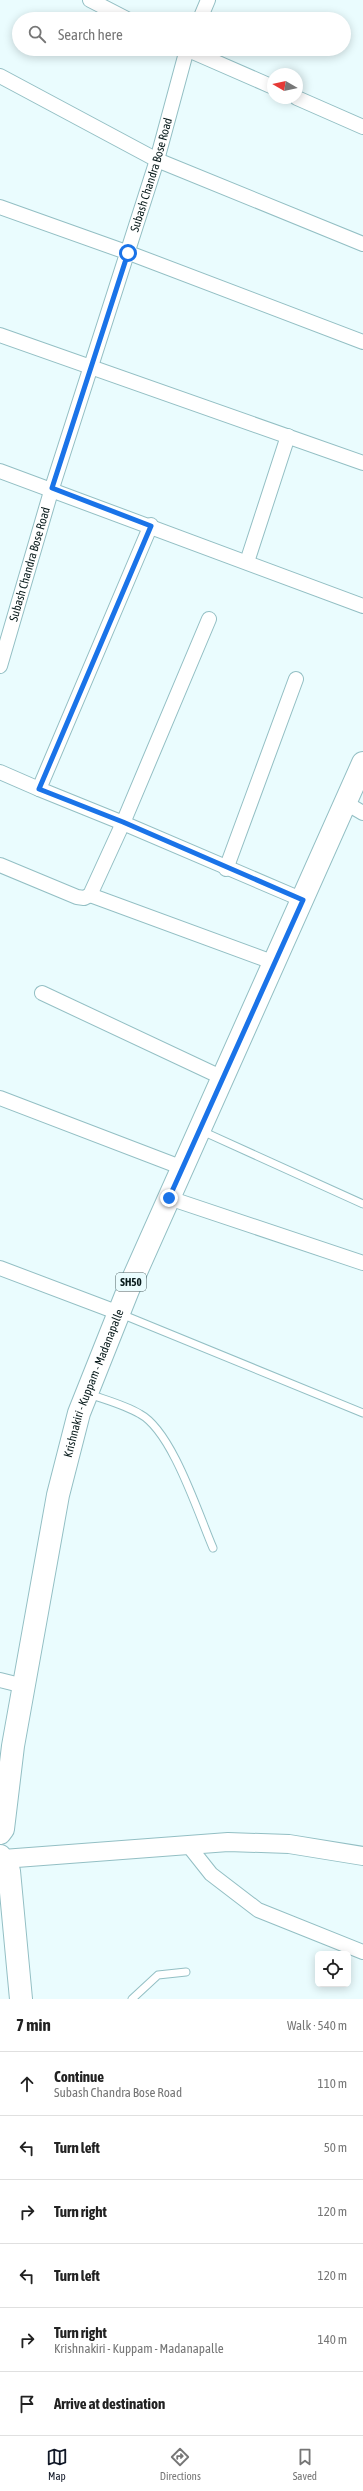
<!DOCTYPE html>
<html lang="en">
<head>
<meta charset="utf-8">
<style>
  :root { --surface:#fff; --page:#f2f2f2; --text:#222; --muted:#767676; --line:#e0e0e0; --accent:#111827 }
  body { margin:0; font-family:"Asap Condensed",sans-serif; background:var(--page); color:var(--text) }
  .controls { position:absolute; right:12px; bottom:12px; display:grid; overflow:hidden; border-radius:6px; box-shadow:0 2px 10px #0003 }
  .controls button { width:36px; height:36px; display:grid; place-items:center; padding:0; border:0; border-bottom:1px solid var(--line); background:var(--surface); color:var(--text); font:20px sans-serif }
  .compass { position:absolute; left:267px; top:68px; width:36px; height:36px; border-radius:50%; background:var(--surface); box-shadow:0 2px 10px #0003; rotate:279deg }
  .stop { position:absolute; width:12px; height:12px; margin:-9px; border:3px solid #1a73e8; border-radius:50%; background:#fff }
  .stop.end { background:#1a73e8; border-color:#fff; box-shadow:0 1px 4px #0008 }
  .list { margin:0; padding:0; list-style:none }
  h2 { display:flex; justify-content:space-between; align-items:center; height:52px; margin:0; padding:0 16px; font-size:17px }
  h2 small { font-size:13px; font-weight:400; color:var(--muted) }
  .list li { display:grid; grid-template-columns:26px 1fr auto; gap:12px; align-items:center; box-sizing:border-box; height:64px; padding:0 16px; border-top:1px solid var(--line) }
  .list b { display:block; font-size:15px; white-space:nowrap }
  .list p { margin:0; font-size:13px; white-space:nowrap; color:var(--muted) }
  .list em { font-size:13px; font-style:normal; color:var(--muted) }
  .icon { flex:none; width:22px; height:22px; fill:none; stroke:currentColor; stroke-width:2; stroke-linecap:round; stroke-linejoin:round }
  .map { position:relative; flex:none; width:363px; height:1999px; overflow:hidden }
  .search { position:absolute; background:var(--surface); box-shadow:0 2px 10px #0003; left:12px; right:12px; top:12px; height:44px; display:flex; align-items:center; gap:10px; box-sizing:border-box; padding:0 14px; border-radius:22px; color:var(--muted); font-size:15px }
  .sheet { height:436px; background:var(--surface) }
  nav { display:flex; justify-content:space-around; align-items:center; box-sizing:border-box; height:56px; border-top:1px solid var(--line); background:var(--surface); font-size:11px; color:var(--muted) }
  nav a { display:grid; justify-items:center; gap:2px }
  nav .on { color:var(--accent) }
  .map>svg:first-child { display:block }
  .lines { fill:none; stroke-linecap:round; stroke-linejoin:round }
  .service-casing { stroke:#93bfc4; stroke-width:9 }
  .minor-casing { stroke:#93bfc4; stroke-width:16 }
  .tertiary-casing { stroke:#93bfc4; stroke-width:20 }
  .primary-casing { stroke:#93bfc4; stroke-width:24 }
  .service { stroke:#fff; stroke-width:7 }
  .minor { stroke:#fff; stroke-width:14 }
  .tertiary { stroke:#fff; stroke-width:18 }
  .primary { stroke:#fff; stroke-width:22 }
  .route { stroke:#1a73e8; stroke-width:5 }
  .labels { text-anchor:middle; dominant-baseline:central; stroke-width:3; stroke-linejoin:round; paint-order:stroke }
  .shield { fill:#eafcfe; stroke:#4c5e60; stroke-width:1 }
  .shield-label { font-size:11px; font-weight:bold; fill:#091b1c }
  .street-label { font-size:12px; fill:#091b1c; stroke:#eafcfe }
</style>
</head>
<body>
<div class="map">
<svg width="363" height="1999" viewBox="0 0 363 1999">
  <rect width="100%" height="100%" fill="#eafcfe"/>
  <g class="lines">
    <defs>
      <g id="service">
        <polyline points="202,1131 363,1204"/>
        <polyline points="121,1314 363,1413"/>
        <path d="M 89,1394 C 106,1400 125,1405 140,1414 C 172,1431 198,1513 213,1548"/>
        <polyline points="132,1999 158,1975 186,1972"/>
      </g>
      <g id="minor">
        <polyline points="90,0 127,19"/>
        <polyline points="200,19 208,0"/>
        <polyline points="186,49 273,87"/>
        <polyline points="0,76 157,160 363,244"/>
        <polyline points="297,98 363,127"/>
        <polyline points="0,207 129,253 363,342"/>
        <polyline points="0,335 363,463"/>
        <polyline points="0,471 363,606"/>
        <polyline points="151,525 39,789 123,823 303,900"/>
        <polyline points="247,562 288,436"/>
        <path id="s1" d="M 0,666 L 52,488 L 157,160 L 187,49"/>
        <polyline points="0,772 39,789"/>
        <polyline points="346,803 363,813"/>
        <polyline points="0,865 77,897 84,898 90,895 123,823 209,619"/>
        <polyline points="226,869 296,679"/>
        <polyline points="90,895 275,963"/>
        <polyline points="42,993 223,1078"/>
        <polyline points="0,1098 183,1168"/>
        <polyline points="169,1198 363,1263"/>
        <polyline points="0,1268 119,1313"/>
        <polyline points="0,1680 24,1686"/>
        <polyline points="188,1845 211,1874 258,1910 363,1952"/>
      </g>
      <polyline id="tertiary" points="3,1859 228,1842 289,1844 363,1856"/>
      <g id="primary">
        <path id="s2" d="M 0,1833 L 3,1829 L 13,1746 L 58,1495 L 79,1413 L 128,1290 L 363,763"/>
        <polyline points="0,1856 9,1871 21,1999"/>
      </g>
    </defs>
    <use href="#service" class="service-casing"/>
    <use href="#minor" class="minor-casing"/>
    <use href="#tertiary" class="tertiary-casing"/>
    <use href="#primary" class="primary-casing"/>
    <use href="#service" class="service"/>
    <use href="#minor" class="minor"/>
    <use href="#tertiary" class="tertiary"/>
    <use href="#primary" class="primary"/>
  </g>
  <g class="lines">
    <polyline class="route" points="128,253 52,488 151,526 39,789 123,822 303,900 169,1198"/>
  </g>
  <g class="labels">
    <rect class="shield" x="116" y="1273" width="30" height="18" rx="3"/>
    <g class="shield-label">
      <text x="131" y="1282">SH50</text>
    </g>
    <g class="street-label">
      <text stroke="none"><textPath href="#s1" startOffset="514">Subash Chandra Bose Road</textPath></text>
      <text stroke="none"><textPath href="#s1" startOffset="106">Subash Chandra Bose Road</textPath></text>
      <text stroke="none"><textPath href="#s2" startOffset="461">Krishnakiri - Kuppam - Madanapalle</textPath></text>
    </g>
  </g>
</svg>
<div class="controls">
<button><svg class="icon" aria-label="locate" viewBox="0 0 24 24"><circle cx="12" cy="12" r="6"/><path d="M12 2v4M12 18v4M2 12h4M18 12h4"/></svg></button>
</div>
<svg class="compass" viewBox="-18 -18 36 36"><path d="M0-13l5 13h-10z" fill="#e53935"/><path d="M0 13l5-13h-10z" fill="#767676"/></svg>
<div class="stop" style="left:128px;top:253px"></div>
<div class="stop end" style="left:169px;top:1198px"></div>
<div class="search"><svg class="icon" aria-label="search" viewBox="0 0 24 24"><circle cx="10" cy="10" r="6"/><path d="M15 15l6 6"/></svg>Search here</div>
</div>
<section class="sheet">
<h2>7 min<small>Walk · 540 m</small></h2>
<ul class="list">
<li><svg class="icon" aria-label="ahead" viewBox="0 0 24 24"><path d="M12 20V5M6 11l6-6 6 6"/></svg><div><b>Continue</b><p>Subash Chandra Bose Road</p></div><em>110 m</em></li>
<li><svg class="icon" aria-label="left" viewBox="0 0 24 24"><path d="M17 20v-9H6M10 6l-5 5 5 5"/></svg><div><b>Turn left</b></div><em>50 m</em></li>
<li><svg class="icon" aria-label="right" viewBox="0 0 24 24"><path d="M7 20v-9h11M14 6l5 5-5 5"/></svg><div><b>Turn right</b></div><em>120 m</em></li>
<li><svg class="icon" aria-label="left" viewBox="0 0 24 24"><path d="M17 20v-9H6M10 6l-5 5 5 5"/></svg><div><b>Turn left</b></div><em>120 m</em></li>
<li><svg class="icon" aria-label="right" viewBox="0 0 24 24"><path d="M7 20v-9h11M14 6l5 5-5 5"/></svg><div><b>Turn right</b><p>Krishnakiri - Kuppam - Madanapalle</p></div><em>140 m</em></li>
<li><svg class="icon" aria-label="arrive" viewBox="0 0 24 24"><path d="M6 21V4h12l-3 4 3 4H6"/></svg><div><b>Arrive at destination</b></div></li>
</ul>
</section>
<nav>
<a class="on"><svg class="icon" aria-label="map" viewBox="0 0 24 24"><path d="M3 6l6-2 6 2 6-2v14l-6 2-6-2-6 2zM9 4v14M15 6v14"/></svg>Map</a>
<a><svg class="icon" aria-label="directions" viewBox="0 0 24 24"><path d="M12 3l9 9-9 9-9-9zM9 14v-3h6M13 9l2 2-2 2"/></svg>Directions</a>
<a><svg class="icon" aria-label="saved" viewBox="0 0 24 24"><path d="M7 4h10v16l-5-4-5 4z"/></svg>Saved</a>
</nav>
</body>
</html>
